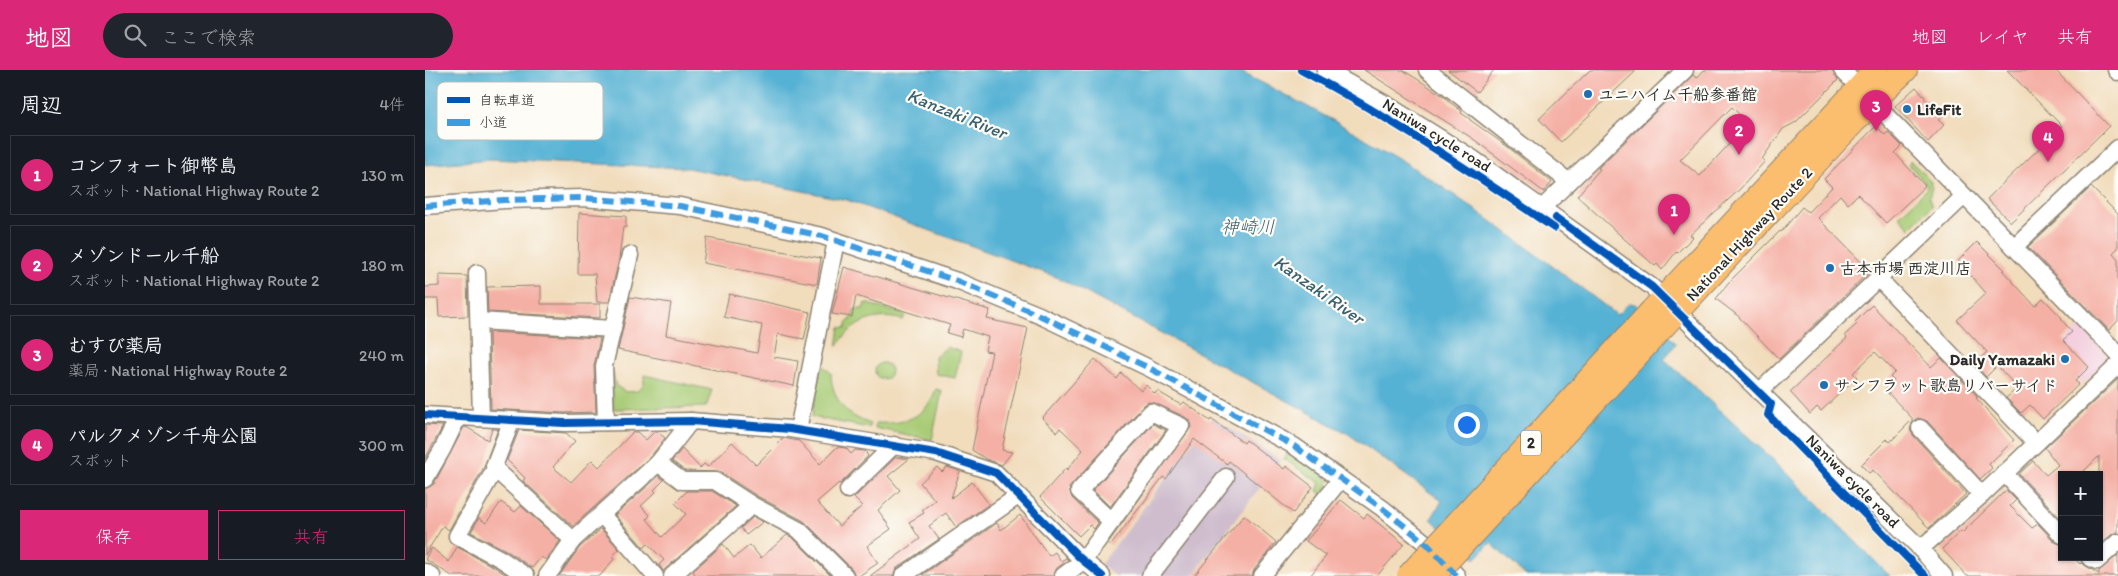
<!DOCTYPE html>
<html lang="ja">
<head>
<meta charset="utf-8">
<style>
  :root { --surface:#171b24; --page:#20242c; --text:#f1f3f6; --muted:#9ea1a6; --line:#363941; --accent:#db2777 }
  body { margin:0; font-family:Itim,"Klee One",sans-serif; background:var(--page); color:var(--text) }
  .controls { position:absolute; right:15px; bottom:15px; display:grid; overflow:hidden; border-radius:0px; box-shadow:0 1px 4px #0004 }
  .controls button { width:45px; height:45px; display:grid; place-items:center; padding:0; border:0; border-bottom:1px solid var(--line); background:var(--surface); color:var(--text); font:25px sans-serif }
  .you { position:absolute; left:1041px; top:354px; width:18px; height:18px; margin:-12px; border:4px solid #fff; border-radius:50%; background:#1a73e8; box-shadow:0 0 0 8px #1a73e833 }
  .badge { display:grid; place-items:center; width:32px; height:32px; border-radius:50%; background:var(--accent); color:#fff; font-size:16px; font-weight:700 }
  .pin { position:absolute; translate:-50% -41px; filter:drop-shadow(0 1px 2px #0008) }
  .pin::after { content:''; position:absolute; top:26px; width:18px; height:15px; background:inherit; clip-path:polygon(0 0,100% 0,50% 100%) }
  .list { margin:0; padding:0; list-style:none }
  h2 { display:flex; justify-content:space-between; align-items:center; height:65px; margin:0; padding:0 20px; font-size:21px }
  h2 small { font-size:16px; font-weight:400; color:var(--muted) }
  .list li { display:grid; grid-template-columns:32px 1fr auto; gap:15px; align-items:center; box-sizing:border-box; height:80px; margin:0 10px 10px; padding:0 10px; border:1px solid var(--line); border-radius:0px }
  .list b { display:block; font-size:19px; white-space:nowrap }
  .list p { margin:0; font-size:16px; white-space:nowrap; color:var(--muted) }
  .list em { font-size:16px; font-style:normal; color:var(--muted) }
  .actions { display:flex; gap:10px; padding:15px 20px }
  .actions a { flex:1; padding:11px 0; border:1px solid var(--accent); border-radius:0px; text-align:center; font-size:18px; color:var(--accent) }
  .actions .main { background:var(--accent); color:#fff }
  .icon { flex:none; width:28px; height:28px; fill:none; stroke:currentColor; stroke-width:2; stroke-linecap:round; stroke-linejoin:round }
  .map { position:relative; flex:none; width:1693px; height:506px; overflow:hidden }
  header { display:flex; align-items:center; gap:30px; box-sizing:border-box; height:70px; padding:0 25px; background:var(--accent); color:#fff }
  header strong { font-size:24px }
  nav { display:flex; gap:28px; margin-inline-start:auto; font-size:18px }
  .search { width:350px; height:45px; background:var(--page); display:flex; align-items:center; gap:12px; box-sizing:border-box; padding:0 18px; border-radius:28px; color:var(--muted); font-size:19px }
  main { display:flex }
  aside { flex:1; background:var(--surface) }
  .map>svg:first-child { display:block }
  .built { fill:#f3cfdf }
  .industrial { fill:#cfbdce }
  .green { fill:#a7cb74; stroke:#697b50 }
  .water { fill:#56b2d4; stroke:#406e80 }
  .building { fill:#f5b0a6; fill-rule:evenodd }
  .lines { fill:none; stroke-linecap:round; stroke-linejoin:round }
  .minor-casing { stroke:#8e8473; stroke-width:19 }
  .highway-casing { stroke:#8e8473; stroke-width:26 }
  .minor { stroke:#fff; stroke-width:16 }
  .highway { stroke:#fbbd6e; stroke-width:24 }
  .highway-bridge-casing { stroke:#8e8473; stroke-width:26; stroke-linecap:butt }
  .highway-bridge { stroke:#fbbd6e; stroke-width:24 }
  .quiet { stroke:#3d9ce1; stroke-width:6; stroke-dasharray:12 6; stroke-linecap:butt }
  .cycleway-casing { stroke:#fdfcf7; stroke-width:11 }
  .cycleway { stroke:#0057b8; stroke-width:8 }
  .poi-dot { fill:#1f6fb2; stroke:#fdfcf7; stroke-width:2 }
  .labels { text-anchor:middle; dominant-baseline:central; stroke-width:4.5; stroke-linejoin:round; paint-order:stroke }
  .shield { fill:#fdfcf7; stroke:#6a6a68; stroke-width:1 }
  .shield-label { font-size:15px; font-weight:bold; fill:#2b2b2b }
  .poi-label { font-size:16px; font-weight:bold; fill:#2b2b2b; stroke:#fdfcf7; text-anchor:start }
  .street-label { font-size:16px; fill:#2b2b2b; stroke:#fdfcf7 }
  .water-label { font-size:18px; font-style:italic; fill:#3c616f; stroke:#fdfcf7 }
  .key { fill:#fdfcf7; stroke:#bebdba; stroke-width:1 }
  .key-label { font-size:14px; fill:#2b2b2b }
</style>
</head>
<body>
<header>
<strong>地図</strong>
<div class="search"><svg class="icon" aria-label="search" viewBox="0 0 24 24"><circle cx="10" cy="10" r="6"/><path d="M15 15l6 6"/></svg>ここで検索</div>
<nav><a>地図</a><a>レイヤ</a><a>共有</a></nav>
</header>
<main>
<aside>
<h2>周辺<small>4件</small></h2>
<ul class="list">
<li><span class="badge">1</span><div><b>コンフォート御幣島</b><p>スポット · National Highway Route 2</p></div><em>130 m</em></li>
<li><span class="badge">2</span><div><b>メゾンドール千船</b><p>スポット · National Highway Route 2</p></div><em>180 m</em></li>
<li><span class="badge">3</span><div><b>むすび薬局</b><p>薬局 · National Highway Route 2</p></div><em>240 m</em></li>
<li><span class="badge">4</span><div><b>パルクメゾン千舟公園</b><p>スポット</p></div><em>300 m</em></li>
</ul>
<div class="actions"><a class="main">保存</a><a>共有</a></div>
</aside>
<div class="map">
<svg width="1693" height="506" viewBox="0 0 1693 506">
  <rect width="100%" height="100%" fill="#fdfcf7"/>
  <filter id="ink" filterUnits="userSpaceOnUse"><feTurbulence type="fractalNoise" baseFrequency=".02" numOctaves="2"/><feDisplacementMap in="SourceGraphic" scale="10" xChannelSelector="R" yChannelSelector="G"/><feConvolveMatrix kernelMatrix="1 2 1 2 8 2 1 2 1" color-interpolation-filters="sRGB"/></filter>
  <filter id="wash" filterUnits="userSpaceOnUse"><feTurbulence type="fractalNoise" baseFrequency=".0096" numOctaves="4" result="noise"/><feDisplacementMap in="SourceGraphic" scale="20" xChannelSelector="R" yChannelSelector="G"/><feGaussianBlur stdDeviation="1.12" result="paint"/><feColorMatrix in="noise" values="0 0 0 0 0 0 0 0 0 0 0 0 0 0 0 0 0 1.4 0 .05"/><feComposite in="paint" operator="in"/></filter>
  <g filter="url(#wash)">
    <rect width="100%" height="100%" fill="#f1dcbb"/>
    <polygon class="built" points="1655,256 1681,284 1681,292 1658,314 1639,296 1617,294"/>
    <polygon class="industrial" points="787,347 856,390 767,506 691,506 676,494"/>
    <g class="green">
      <polygon points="1486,91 1507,113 1505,114 1507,117 1504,129 1507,136 1485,158 1474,146 1501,120 1502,115 1483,94"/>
      <path d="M 440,233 L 480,245 L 478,250 C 451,242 425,253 412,277 L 415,257 L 421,258 L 423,251 L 426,250 L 430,239 L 438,239 Z"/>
      <polygon points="522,277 536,282 530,308 511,304 510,287"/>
      <circle cx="458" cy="301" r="8"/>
      <path d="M 396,294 L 406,303 C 406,320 415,339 430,347 C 435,350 440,351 445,354 L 444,358 L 387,347 Z"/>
      <polygon points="187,301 191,316 201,322 212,321 219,314 219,305 287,320 281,337 188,339"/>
      <path d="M 511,319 L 517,321 L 507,370 L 450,358 L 451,353 C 479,355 502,347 511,319 Z"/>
      <polygon points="863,383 905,410 898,425 892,421 895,413 859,389"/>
    </g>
    <path class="water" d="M 0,0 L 812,0 C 876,33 941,66 1001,106 C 1067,150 1129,197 1192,245 L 1204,233 L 1210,234 L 1250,272 L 1250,275 L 1239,289 L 1357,398 L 1465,506 L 1101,506 L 1066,473 L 1050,489 L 1006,449 L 1017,431 L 922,363 L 634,208 L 422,130 L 263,98 L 66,89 L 0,95 Z"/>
    <g id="blocks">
      <g class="building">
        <polygon points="939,0 978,0 1020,27 1023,30 1023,31 1037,41 1036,43 1045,49 1045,50 1083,77 1127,112 1119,122 1047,68"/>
        <polygon points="1023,0 1069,0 1052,22"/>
        <polygon points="1165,0 1212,0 1136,72 1114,49"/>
        <path d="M 1279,0 L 1407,0 L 1413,10 L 1371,52 L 1358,59 L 1337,89 L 1340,91 L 1315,119 L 1265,165 L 1268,167 L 1252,183 L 1251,182 L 1237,200 L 1232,194 L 1230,196 L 1196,166 L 1152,126 L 1175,99 L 1173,98 L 1176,95 L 1268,5 L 1272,8 ZM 1307,37 L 1323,53 L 1275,106 L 1255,90 Z"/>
        <polygon points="1582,0 1630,0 1684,56 1586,152 1562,129 1637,56"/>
        <polygon points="1491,17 1500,27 1499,28 1518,46 1513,50 1519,55 1503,72 1470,36"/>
        <polygon points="1451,56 1460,65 1463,62 1477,76 1470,83 1500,116 1461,153 1433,124 1423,134 1415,125 1393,148 1445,201 1354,289 1312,245 1291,229 1303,213 1355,161 1356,162 1377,137 1383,142 1407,117 1399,109"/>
        <polygon points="1666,117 1693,144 1693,178 1688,183 1693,189 1693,251 1684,260 1603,177"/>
        <polygon points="154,143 201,146 201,157 198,157 194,189 184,232 172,232 170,204 153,204"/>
        <polygon points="282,168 396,188 392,214 278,193"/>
        <polygon points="1552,172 1580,200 1578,201 1610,236 1618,228 1637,248 1636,249 1647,262 1638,270 1664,297 1650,311 1654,314 1618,349 1605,335 1596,343 1581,328 1593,318 1572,296 1561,307 1549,294 1562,282 1532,250 1561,223 1533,191"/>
        <polygon points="419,197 565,240 562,249 603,258 577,380 587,382 577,395 561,389 547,380 567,282 560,281 563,267 538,259 536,267 522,263 525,255 431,226 427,247 407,244"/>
        <polygon points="14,205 42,206 43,246 14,247 13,229 0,229 0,217 14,216"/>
        <polygon points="116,216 116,234 175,234 175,248 63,242 62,217"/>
        <polygon points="304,224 385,242 379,269 353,264 349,287 373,291 369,316 193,280 205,227 246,233 241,265 332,283 337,255 299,247"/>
        <polygon points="1447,235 1506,297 1516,288 1553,327 1551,328 1589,370 1564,394 1567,398 1555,409 1502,351 1493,348 1488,351 1485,360 1488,365 1541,424 1504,458 1448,400 1444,403 1436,395 1462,369 1465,372 1488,349 1460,320 1469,311 1465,307 1470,302 1450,282 1428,303 1432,307 1396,341 1392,337 1385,344 1365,322 1422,268 1420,265 1432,254 1430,252"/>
        <polygon points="64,262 175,268 169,296 171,342 139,343 66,339"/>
        <polygon points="670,289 692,309 696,303 716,321 721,315 730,324 732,321 756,335 759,332 785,351 786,349 819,373 821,370 859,399 861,396 888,417 868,443 804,391 802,394 769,369 741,409 738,407 686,475 683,473 766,357 765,351 760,347 730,333 723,332 719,335 644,418 647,428 673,453 669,459 665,455 654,466 615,427 641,398 642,400 658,380 635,358 632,362 617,348"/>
        <polygon points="1693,309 1693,462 1686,465 1674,475 1674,386 1655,405 1637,405 1637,450 1594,404 1608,391 1621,405 1633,395 1620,378"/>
        <polygon points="728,354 741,360 685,437 668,420"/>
        <polygon points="0,355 18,356 0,389"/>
        <polygon points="39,357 43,358 63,370 67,359 73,359 59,397 24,460 18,456 0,485 0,419 9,414"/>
        <polygon points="94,360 141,363 150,371 128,397 146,412 167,390 174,397 208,362 212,362 221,370 229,362 233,362 240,368 226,386 148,456 98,411 100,408 82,390"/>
        <polygon points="358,368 374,371 395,394 412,377 421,378 426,384 430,380 440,381 443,386 415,414 414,413 392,432 414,456 435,438 437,436 429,428 471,387 484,389 463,406 475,420 453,440 466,459 442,476 453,493 434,506 430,506 427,499 379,451 332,426 295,402 260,401 247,391 257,379 275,398 279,394 283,397 307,372 331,395"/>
        <polygon points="512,397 517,402 522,397 535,401 526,428 547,412 564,434 531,457 521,443 504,456 514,469 472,498 468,506 445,506 495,469 484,452 499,443 497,440 510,430 495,413"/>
        <polygon points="234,406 239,410 229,420 231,422 216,436 225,445 222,449 237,467 261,444 250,433 262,421 287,421 311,436 238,501 234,495 239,490 223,474 219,478 190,445"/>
        <polygon points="1581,420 1591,430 1585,436 1607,458 1613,454 1630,472 1637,475 1637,487 1648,487 1655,494 1656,493 1674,504 1674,501 1693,485 1693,506 1542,506 1517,479 1536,461 1537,463"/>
        <polygon points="916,430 939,448 942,444 979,474 952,506 885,506 901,486 881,471"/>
        <polygon points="76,432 90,442 96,436 135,471 121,490 116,487 107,498 81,480 46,462 54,448 61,453"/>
        <polygon points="595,445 624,486 630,482 636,491 641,488 643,490 632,498 628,506 497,505 572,453 576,460"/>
        <polygon points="819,445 851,472 829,500 827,506 769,506"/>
        <polygon points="328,447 338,452 321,465 316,458"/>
        <polygon points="176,459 194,479 187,487 189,489 175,506 134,506 155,477"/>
        <polygon points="362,465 368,468 406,506 271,506 268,501 298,474 309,488 325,475 336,488"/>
        <polygon points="32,477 71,498 83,506 27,506 0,489 7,478 24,492"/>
      </g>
    </g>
  </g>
  <g filter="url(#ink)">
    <use href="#blocks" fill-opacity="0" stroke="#8e8473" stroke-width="1"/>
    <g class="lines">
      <defs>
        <g id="minor">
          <polyline points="900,0 964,36 1047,88 1227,217 1492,475 1519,506"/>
          <polyline points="1002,0 1144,112"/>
          <polyline points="1417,0 1693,284"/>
          <polyline points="1691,0 1693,2"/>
          <polyline points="0,136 79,130 158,128 255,136 397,166 532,211 614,245 724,298 869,376 957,438 1003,475 1032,506"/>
          <polyline points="1117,138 1260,0"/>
          <polyline points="1589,177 1693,78"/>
          <polyline points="52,203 56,348"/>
          <polyline points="1453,208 1611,373"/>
          <polyline points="54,251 188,259"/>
          <polyline points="1334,322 1539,126"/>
          <polyline points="0,345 139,353 266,351 365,359 511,383 571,403 655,488 677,506"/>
          <polyline points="87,350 69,396 70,399 32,466 76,489 101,506"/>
          <polyline points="181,352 179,296 205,185"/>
          <polyline points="1495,358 1557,425"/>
          <polyline points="373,360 411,171"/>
          <polyline points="233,393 257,411 290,411 327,435 374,460 420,506"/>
          <polyline points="70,399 148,470"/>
          <polyline points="1579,403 1637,465"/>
          <polyline points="0,409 17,380 33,347"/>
          <polyline points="423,420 469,375"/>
          <polyline points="177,445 230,506"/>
          <polyline points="1495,479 1557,425 1693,295"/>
          <polyline points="1664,487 1672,491 1693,472"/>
          <polyline points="0,502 7,506"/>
          <polyline points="122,506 148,470 233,393 266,351"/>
          <polyline points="247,506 327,435"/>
          <polyline points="478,506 593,426"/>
          <polyline points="638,506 658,491 756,356 726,342 654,421 687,452"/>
          <polyline points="725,506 801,407"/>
          <polyline points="837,506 916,409"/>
        </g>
        <g id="highway">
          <polyline points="1227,241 1451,0"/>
          <polyline points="1241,253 1447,32 1480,0"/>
        </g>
      </defs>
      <use href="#minor" class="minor-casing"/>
      <use href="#highway" class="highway-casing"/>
      <use href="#minor" class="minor"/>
      <use href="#highway" class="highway"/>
      <defs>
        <g id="highway-bridge">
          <polyline points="984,506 1227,241"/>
          <polyline points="1008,506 1241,253"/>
        </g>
      </defs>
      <use href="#highway-bridge" class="highway-bridge-casing"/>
      <use href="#highway-bridge" class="highway-bridge"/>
      <polyline class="quiet" points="0,136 79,130 158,128 255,136 397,166 532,211 614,245 724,298 869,376 957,438 1003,475 1032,506"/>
      <defs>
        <g id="cycleway">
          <path d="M 876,0 C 964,47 1047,102 1129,158"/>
          <polyline points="1131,148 1227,217 1346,334 1343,345 1500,506"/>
          <polyline points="0,345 139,353 266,351 365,359 511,383 571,403 655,488 677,506"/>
        </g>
      </defs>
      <use href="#cycleway" class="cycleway-casing"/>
      <use href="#cycleway" class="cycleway"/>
    </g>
  </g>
  <g class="poi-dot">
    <circle cx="1163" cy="24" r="5"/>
    <circle cx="1482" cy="39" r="5"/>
    <circle cx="1405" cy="198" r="5"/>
    <circle cx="1640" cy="289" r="5"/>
    <circle cx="1399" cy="315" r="5"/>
  </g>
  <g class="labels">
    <rect class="shield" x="1096" y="360.5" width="20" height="25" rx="4"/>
    <g class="shield-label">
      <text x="1106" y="373">2</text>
    </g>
    <g class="poi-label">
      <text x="1173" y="24">ユニハイム千船参番館</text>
      <text x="1492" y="39">LifeFit</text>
      <text x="1415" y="198">古本市場 西淀川店</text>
      <text x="1630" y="289" text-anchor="end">Daily Yamazaki</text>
      <text x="1409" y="315">サンフラット歌島リバーサイド</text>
    </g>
    <g class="street-label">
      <text transform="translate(1012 65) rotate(32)">Naniwa cycle road</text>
      <text transform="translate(1324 164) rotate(-47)">National Highway Route 2</text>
      <text transform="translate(1428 411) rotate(45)">Naniwa cycle road</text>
    </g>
    <g class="water-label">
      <text transform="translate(532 44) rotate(22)">Kanzaki River</text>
      <text x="823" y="157">神崎川</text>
      <text transform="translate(894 220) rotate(35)">Kanzaki River</text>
    </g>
  </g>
  <rect x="12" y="12" width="166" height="58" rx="8" class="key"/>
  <rect x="22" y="27" width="23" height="6" fill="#0057b8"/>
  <rect x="22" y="49" width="23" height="7" fill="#3d9ce1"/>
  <g class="key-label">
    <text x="54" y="35">自転車道</text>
    <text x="54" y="57">小道</text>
  </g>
</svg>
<div class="controls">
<button>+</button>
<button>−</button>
</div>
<div class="you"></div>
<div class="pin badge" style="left:1249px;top:165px">1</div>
<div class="pin badge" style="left:1314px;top:85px">2</div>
<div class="pin badge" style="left:1451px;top:61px">3</div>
<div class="pin badge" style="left:1623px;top:92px">4</div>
</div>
</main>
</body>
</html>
